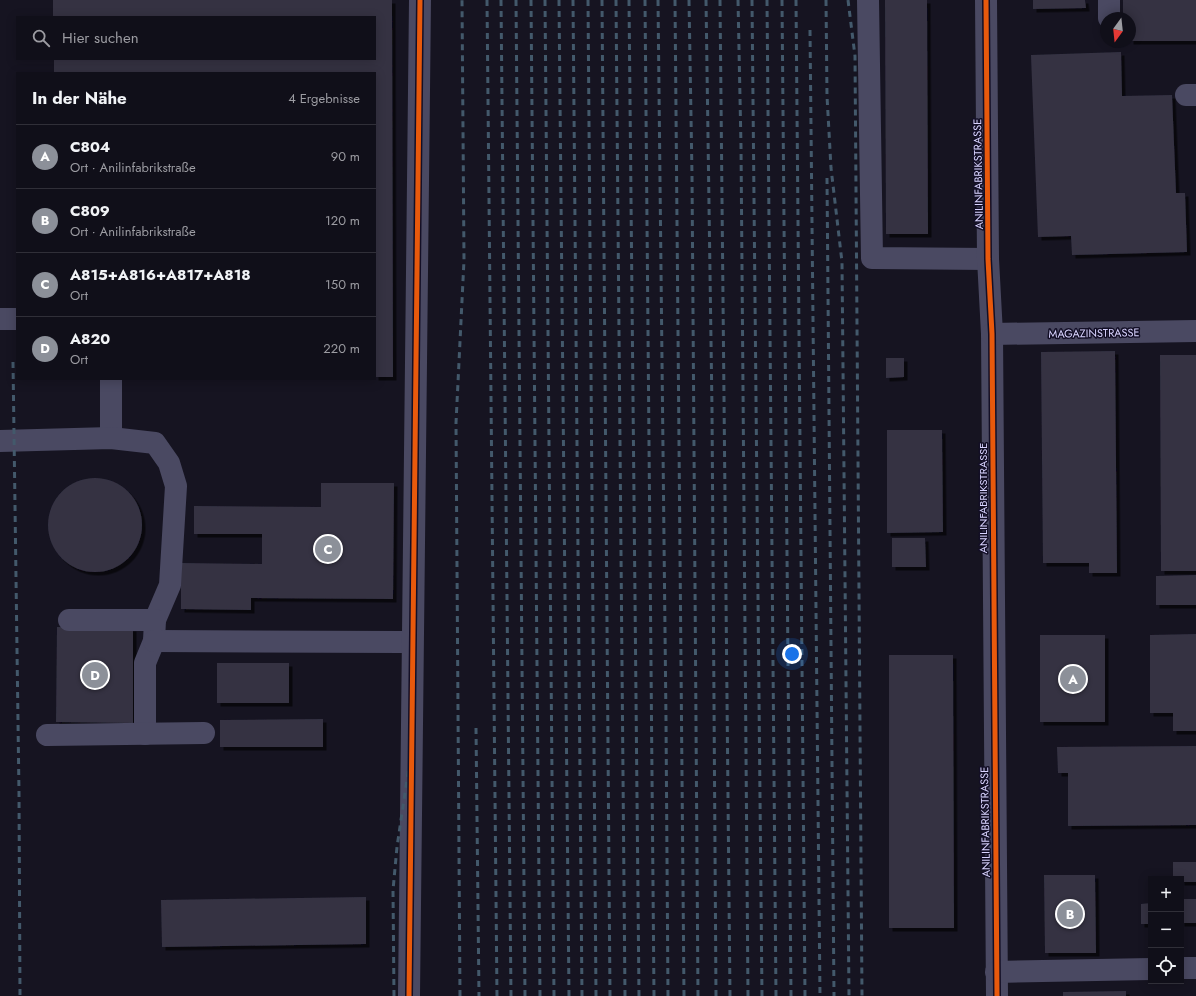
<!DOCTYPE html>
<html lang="de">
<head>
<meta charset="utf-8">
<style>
  :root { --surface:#100f19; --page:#191822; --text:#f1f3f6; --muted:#9c9ca2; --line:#302f38; --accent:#8c9099 }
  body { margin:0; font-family:Jost,sans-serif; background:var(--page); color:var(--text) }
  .controls { position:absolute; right:12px; bottom:12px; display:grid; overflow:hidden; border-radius:0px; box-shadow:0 2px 10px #0003 }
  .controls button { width:36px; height:36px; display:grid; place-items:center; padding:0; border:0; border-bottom:1px solid var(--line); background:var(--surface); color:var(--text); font:20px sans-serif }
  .compass { position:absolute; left:1100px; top:12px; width:36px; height:36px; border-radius:50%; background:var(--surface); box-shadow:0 2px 10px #0003; rotate:195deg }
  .you { position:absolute; left:792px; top:654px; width:14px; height:14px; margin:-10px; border:3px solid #fff; border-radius:50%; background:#1a73e8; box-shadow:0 0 0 6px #1a73e833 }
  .badge { display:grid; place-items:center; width:26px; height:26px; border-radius:50%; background:var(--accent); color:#fff; font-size:13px; font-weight:700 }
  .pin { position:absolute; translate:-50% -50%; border:2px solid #fff; box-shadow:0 1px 4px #0006 }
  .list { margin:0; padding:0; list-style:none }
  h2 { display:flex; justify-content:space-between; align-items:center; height:52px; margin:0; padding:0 16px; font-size:17px }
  h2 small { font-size:13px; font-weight:400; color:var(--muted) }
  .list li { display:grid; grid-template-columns:26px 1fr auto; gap:12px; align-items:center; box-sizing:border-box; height:64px; padding:0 16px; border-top:1px solid var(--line) }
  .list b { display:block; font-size:15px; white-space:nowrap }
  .list p { margin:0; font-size:13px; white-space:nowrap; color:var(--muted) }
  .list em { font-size:13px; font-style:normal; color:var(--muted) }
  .icon { flex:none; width:22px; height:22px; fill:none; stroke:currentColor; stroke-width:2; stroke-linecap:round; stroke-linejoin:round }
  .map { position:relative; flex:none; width:1196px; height:996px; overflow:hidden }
  .search { position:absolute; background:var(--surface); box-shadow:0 2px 10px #0003; left:16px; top:16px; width:360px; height:44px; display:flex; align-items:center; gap:10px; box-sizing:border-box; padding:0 14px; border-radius:0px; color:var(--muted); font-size:15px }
  .panel { position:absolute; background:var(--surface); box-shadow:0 2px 10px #0003; left:16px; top:72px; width:360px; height:308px; border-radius:0px }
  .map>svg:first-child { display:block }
  .building { fill:#343243; filter:url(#shadow) }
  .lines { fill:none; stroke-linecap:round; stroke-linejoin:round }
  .minor { stroke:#4a4962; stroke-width:22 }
  .rail { stroke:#43596b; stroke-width:3; stroke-dasharray:6 5; stroke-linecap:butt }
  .cycleway-casing { stroke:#130f26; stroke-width:8 }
  .cycleway { stroke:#e8590c; stroke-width:5 }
  .labels { text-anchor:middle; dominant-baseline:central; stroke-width:3; stroke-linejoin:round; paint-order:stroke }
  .street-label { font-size:11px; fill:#d9d4ff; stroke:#130f26 }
</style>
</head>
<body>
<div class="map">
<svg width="1196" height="996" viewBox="0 0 1196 996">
  <defs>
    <filter id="shadow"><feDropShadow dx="3.5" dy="3.5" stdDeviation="0" flood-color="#0009"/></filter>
  </defs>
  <rect width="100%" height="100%" fill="#161421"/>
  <g class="building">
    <polygon points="53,0 392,0 393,377 375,377 375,73 54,73 54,59 375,59 375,17 53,17"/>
    <polygon points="885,0 927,0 928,234 886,234"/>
    <polygon points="1033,0 1085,0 1086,8 1033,9"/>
    <polygon points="1123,0 1196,0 1196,41 1130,41 1130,18 1123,18"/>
    <polygon points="1121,52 1122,96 1172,95 1176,193 1185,193 1187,252 1072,255 1071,236 1038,237 1031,55"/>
    <polygon points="1115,351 1117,573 1089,573 1089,563 1043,563 1041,352"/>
    <polygon points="1160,355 1196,355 1196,571 1161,571"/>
    <polygon points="886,358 904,358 904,377 886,378"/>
    <polygon points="887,430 942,430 943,532 887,533"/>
    <circle cx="95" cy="525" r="47"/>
    <polygon points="321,483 394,483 393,599 251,598 251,610 181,609 181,563 262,564 262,534 194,534 194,506 321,507"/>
    <polygon points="892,538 925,538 926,567 892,567"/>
    <polygon points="1196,575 1196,605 1156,605 1156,576"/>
    <polygon points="57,627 133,628 133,723 56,722"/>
    <polygon points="1196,634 1196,731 1173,731 1173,713 1150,713 1150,635"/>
    <rect x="1040" y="635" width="65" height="87"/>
    <polygon points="889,655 953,655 954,928 889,928"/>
    <rect x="217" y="663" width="72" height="40"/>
    <polygon points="323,719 323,747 220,747 220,720"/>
    <polygon points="1196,746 1196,825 1068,826 1068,773 1058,773 1057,747"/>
    <polygon points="1173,862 1196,862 1196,882 1181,882 1181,879 1173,879"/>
    <polygon points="1044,875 1095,875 1096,953 1045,953"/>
    <polygon points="366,897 366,944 162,947 161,900"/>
    <rect x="1181" y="899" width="15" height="24"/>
    <polygon points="1151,903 1151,924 1141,924 1141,904"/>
    <polygon points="1126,991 1126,996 1063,996 1063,992"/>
  </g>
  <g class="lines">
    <g class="minor">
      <polyline points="868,0 872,258 988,259"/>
      <polyline points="986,0 988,259 992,334 997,996"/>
      <polyline points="1109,0 1109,18"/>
      <polyline points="1186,95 1196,95"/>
      <polyline points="0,319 17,319"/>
      <polyline points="992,334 1196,331"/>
      <polyline points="111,438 111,379"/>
      <polyline points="0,441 111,438 155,443 169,463 176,486 170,585 155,620 154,641 145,663 145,734"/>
      <polyline points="69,620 155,620"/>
      <polyline points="154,641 402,642"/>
      <polyline points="47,735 204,733"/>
      <polyline points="1181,968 1196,968"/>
      <polyline points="996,972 1151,969"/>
      <polyline points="409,996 420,0"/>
    </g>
    <g class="rail">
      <polyline points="487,0 497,996"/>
      <polyline points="501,0 511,996"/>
      <polyline points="516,0 525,996"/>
      <polyline points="531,0 540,996"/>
      <polyline points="545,0 554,996"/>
      <polyline points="559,0 569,996"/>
      <polyline points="573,0 582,996"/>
      <polyline points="588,0 596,996"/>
      <polyline points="602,0 610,996"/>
      <polyline points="616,0 625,996"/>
      <polyline points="629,0 639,996"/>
      <polyline points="645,0 654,996"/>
      <polyline points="658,0 666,720 668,996"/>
      <polyline points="675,0 684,996"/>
      <polyline points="689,0 692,175 698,996"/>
      <polyline points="706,0 712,409 716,996"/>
      <polyline points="720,0 730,996"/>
      <polyline points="738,0 741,146 748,996"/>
      <polyline points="752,0 762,996"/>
      <polyline points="767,0 776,996"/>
      <polyline points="782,0 791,996"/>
      <polyline points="796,0 805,996"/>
      <polyline points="826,0 827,96 831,168 842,262 849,996"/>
      <polyline points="848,0 855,56 862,996"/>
      <polyline points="810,30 820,996"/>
      <polyline points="827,178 834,996"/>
      <polyline points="13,362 19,793 20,996"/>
      <polyline points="476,728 479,996"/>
      <polyline points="394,996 393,890 397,847 409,766"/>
      <polyline points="460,996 456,423 464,260 462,0"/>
    </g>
    <defs>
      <g id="cycleway">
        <polyline points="986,0 988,259 992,334 997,996"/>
        <polyline points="409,996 420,0"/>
      </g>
    </defs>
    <use href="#cycleway" class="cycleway-casing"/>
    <use href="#cycleway" class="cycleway"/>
  </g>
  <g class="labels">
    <g class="street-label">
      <text transform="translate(978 174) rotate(-91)">ANILINFABRIKSTRASSE</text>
      <text transform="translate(1094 333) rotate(-1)">MAGAZINSTRASSE</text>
      <text transform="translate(983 498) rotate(-90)">ANILINFABRIKSTRASSE</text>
      <text transform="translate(985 822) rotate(-91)">ANILINFABRIKSTRASSE</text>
    </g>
  </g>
</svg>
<div class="controls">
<button>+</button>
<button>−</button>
<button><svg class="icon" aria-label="locate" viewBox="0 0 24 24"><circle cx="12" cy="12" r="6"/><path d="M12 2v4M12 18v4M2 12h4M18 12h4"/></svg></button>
</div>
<svg class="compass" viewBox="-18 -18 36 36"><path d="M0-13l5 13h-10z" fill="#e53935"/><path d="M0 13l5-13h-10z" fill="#9c9ca2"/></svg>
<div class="you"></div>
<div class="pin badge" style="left:1073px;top:679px">A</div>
<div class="pin badge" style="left:1070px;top:914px">B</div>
<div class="pin badge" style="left:328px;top:549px">C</div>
<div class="pin badge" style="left:95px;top:675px">D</div>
<div class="search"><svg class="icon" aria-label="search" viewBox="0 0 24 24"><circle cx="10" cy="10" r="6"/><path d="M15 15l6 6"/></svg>Hier suchen</div>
<section class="panel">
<h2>In der Nähe<small>4 Ergebnisse</small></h2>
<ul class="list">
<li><span class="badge">A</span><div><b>C804</b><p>Ort · Anilinfabrikstraße</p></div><em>90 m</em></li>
<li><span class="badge">B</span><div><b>C809</b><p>Ort · Anilinfabrikstraße</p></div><em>120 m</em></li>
<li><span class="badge">C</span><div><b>A815+A816+A817+A818</b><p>Ort</p></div><em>150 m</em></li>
<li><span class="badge">D</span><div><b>A820</b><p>Ort</p></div><em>220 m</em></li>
</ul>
</section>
</div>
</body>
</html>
